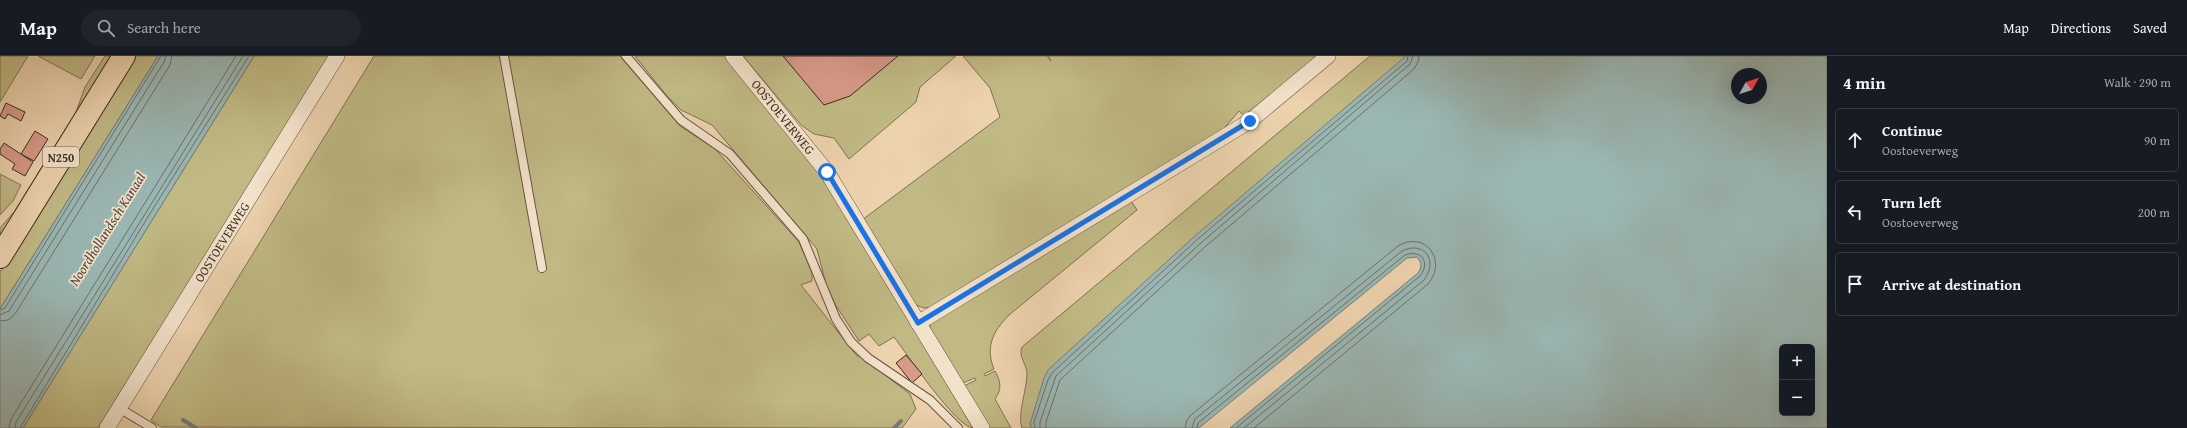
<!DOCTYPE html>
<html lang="en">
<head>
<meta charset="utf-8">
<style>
  :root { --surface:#171b24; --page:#20242c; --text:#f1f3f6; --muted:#9ea1a6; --line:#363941 }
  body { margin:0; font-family:"Gentium Book Plus",serif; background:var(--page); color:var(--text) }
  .controls { position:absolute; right:12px; bottom:12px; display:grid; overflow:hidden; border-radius:6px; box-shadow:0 4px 16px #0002 }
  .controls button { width:36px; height:36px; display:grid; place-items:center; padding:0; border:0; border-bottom:1px solid var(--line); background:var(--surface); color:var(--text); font:20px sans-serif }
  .compass { position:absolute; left:1731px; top:12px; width:36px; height:36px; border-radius:50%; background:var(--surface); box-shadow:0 4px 16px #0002; rotate:51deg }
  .stop { position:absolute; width:12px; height:12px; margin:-9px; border:3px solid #1a73e8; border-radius:50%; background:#fff }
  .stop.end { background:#1a73e8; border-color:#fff; box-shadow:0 1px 4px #0008 }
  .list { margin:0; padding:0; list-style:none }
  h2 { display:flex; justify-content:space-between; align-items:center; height:52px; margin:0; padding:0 16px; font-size:17px }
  h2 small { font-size:13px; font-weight:400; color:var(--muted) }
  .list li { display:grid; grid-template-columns:26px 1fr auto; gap:12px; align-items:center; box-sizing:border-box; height:64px; margin:0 8px 8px; padding:0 8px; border:1px solid var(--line); border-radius:6px }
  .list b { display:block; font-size:15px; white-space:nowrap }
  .list p { margin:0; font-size:13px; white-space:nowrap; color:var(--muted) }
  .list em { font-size:13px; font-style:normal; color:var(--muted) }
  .icon { flex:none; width:22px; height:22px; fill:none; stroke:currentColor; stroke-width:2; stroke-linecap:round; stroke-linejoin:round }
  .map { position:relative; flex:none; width:1827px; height:372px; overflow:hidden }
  header { display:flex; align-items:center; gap:24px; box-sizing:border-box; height:56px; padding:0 20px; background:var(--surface); border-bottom:1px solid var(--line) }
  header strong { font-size:19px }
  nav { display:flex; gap:22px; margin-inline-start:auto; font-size:14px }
  .search { width:280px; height:36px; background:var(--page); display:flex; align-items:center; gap:10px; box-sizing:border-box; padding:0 14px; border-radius:22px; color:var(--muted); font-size:15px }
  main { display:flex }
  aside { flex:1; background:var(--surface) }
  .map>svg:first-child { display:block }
  .green { fill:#c0b984; stroke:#7e7253 }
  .water { fill:#9ab6b2; stroke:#757e78; fill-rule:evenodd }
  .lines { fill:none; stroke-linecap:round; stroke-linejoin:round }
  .shore { stroke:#6c706a; stroke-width:1 }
  .stream { stroke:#757e78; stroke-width:4 }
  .building { fill:#d79988; stroke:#3d2b22 }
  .lane-casing { stroke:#695545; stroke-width:10 }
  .street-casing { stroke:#695545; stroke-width:16 }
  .primary-casing { stroke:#3d2b22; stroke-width:24 }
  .lane { stroke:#f3e2ca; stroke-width:8 }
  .street { stroke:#f3e2ca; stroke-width:15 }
  .primary { stroke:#ecd2ad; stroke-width:22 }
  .route { stroke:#1a73e8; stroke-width:5 }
  .labels { text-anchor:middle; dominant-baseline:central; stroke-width:3.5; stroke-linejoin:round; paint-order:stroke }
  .shield { fill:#f3e2ca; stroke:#746254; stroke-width:1 }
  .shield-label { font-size:12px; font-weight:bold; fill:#3d2b22 }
  .street-label { font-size:13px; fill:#3d2b22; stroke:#f3e2ca }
  .water-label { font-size:14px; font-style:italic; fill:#50473f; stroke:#f3e2ca }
</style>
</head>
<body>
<header>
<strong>Map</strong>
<div class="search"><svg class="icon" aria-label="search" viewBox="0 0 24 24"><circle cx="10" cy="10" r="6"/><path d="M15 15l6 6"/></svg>Search here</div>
<nav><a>Map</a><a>Directions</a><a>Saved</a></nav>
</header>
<main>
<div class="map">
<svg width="1827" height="372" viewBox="0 0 1827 372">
  <rect width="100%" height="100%" fill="#ecd2ad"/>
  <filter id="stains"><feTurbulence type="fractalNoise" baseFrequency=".005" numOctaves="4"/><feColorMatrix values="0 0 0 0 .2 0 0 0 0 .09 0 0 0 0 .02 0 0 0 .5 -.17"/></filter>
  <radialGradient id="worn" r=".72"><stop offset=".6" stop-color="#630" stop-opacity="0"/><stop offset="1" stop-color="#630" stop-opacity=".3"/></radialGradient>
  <g class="green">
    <polygon points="0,0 28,0 0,46"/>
    <polygon points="38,0 95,0 81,23"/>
    <polygon points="105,0 113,0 0,185 0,172 14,156 76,56 85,31"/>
    <polygon points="134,0 158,0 0,253 0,216"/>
    <polygon points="254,0 329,0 98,372 23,372"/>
    <polygon points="374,0 620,0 680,70 715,93 799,186 812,217 812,225 801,229 857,300 860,300 910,338 916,353 902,372 161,371 151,364"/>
    <path d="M 635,0 L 726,0 L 824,123 L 973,372 C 957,372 906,297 894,281 L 879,290 L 869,278 L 859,285 L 835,248 L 826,228 L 817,193 L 712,69 L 681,54 L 667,40 Z"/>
    <polygon points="743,0 956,0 920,31 916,46 849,103 834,82 814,78 801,69"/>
    <polygon points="963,0 1047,0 1051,5 1048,0 1322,0 1247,62 1239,55 1220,77 932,251 924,252 916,249 862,164 1000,61 990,32"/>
    <path d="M 1370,0 L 1460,0 L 1030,368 L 1032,372 L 1022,372 C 1017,359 1027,333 1027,318 C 1027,308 1018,301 1022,291 Z"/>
    <polygon points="0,118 21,129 13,145 0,159"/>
    <path d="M 1129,142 L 1137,154 L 1009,259 C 993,275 985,291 994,313 L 984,318 L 985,320 L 995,315 C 1001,326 1002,333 995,343 L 1011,372 L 987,372 L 962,331 L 976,324 L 975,322 L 960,328 L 930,272 L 930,268 Z"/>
  </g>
  <g class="water">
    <polygon points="158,0 254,0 23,372 0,372 0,253"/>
    <path d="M 1406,0 L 1827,0 L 1827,372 L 1230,372 L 1418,217 C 1422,211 1422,207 1417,201 L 1407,202 L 1199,372 L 1032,372 L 1030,368 L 1044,322 L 1048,314 L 1196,179 ZM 1737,18 L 1761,18 L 1761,42 L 1737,42 ZM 1782,291 L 1812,291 L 1812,357 L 1782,357 Z"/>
  </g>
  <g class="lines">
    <g class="shore">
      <polyline points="0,254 5,252 161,0"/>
      <polyline points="0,259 9,255 164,6 166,0"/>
      <polyline points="0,265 8,264 15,258 170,9 172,0"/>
      <polyline points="9,372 11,363 236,0"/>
      <polyline points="15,372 16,366 243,0"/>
      <polyline points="20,372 146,164 249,0"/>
      <polyline points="1035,372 1034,366 1048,324 1052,317 1199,182 1407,5 1408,0"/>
      <polyline points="1040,372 1040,366 1056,320 1202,186 1410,8 1413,0"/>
      <polyline points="1046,372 1046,366 1060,324 1206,190 1414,13 1418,6 1419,0"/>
      <path d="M 1185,372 L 1187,364 L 1191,359 L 1398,190 C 1425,174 1448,204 1428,228 L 1254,372"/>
      <path d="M 1192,372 L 1195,363 L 1402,195 C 1424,184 1439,205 1424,224 L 1244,372"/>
      <path d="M 1197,372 L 1198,367 L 1405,199 C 1421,193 1431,206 1420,220 L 1236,372"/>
    </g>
    <g class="stream">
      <polyline points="183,364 196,372"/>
      <polyline points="894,372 901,365"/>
    </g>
  </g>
  <g class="building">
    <polygon points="783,0 898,0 850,40 824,49"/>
    <polygon points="6,47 25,56 21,65 8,58 5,63 0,60"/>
    <polygon points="35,75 48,83 34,105 21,98"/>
    <polygon points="4,87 33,106 25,120 12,113 15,108 0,98 0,93"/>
    <polygon points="906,299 922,318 912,327 896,307"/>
  </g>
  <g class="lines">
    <defs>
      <g id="lane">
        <polyline points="504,0 542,212"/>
        <polyline points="626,0 681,64 730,98 803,183 836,263 851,286 868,302 930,344 958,372"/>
        <polyline points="119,352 152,372"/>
      </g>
      <g id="street">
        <polyline points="733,0 827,116 982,372"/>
        <polyline points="918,267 1250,65 1328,0"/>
        <polyline points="107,372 337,0"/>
      </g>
      <polyline id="primary" points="0,201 124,0"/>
    </defs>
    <use href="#lane" class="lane-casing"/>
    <use href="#street" class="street-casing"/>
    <use href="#primary" class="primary-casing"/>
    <use href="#lane" class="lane"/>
    <use href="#street" class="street"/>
    <use href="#primary" class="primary"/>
  </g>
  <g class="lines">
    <polyline class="route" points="827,116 918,267 1250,65"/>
  </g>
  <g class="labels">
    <rect class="shield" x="43" y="91" width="36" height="20" rx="3"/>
    <g class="shield-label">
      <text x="61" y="101">N250</text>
    </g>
    <g class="street-label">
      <text transform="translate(783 61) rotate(51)">OOSTOEVERWEG</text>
      <text transform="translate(222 186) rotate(-58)">OOSTOEVERWEG</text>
    </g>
    <g class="water-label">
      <text transform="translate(107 173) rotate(-58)">Noordhollandsch Kanaal</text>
    </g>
  </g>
  <rect width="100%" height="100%" filter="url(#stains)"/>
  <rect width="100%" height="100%" fill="url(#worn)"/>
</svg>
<div class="controls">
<button>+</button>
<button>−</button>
</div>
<svg class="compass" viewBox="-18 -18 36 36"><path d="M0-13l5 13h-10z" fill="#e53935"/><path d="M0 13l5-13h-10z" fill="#9ea1a6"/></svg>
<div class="stop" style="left:827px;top:116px"></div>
<div class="stop end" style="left:1250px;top:65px"></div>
</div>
<aside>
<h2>4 min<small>Walk · 290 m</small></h2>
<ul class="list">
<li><svg class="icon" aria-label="ahead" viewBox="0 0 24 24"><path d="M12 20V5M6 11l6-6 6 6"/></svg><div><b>Continue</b><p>Oostoeverweg</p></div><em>90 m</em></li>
<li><svg class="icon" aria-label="left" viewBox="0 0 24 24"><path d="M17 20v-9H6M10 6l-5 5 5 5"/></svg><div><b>Turn left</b><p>Oostoeverweg</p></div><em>200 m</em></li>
<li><svg class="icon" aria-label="arrive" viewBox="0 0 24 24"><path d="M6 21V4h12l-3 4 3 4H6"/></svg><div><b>Arrive at destination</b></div></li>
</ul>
</aside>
</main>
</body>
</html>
